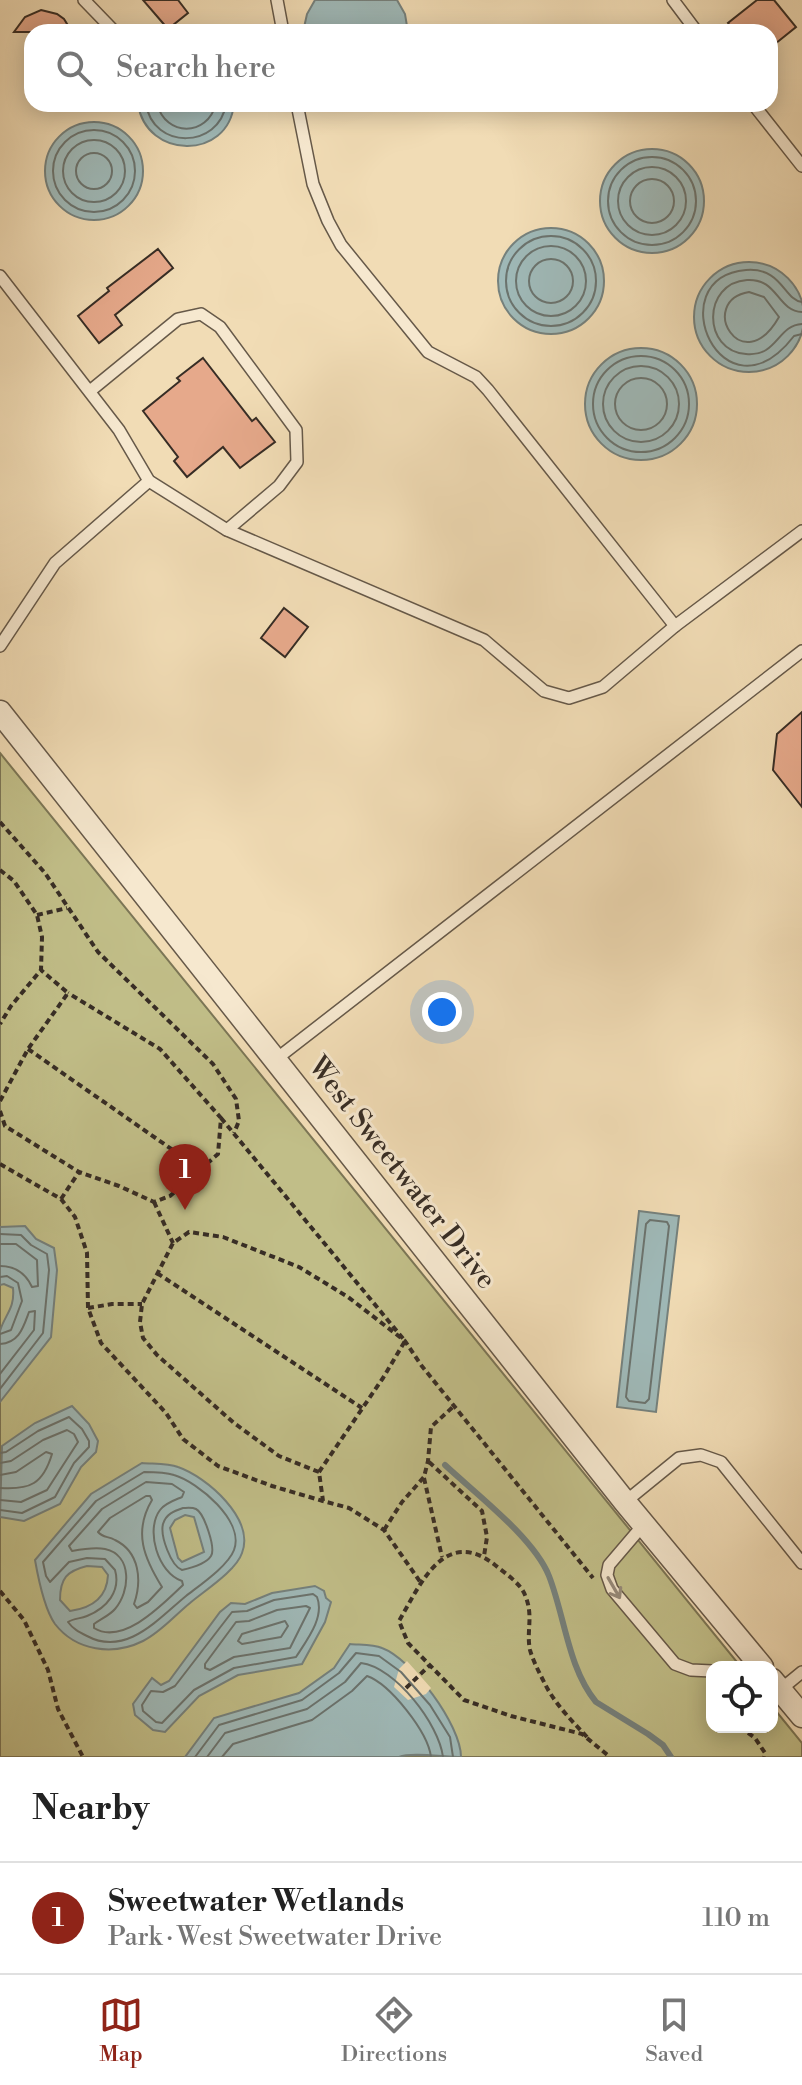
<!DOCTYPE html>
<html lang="en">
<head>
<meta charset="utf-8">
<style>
  :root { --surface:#fff; --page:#f2f2f2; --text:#222; --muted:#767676; --line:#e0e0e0; --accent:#8f2418 }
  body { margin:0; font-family:"Libre Bodoni",serif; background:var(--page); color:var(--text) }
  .controls { position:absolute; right:24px; bottom:24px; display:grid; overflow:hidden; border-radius:16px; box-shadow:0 4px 20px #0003 }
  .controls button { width:72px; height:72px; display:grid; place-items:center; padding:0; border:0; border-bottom:2px solid var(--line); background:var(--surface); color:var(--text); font:40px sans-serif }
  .you { position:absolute; left:442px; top:1012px; width:28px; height:28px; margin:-20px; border:6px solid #fff; border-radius:50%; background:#1a73e8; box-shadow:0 0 0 12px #1a73e833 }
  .badge { display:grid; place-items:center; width:52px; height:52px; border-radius:50%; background:var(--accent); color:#fff; font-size:26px; font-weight:700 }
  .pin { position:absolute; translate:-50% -66px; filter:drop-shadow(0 2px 4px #0008) }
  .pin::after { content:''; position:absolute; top:42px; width:28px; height:24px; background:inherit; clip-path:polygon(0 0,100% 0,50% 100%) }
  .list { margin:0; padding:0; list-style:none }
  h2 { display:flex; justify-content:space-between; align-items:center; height:104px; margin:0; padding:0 32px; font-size:34px }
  h2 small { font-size:26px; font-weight:400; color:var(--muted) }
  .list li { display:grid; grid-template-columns:52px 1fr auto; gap:24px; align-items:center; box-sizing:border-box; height:112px; padding:0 32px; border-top:2px solid var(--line) }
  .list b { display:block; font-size:30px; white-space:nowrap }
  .list p { margin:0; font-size:26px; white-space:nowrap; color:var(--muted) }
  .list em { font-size:26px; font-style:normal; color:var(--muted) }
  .icon { flex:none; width:44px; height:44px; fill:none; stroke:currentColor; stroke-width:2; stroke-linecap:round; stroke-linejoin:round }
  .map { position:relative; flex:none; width:802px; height:1757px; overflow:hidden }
  .search { position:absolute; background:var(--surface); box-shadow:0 4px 20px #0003; left:24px; right:24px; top:24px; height:88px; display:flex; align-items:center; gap:20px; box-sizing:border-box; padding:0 28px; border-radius:24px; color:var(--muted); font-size:30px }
  .sheet { height:216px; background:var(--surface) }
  nav { display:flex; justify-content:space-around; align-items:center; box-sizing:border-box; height:112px; border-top:2px solid var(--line); background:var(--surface); font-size:22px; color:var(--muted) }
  nav a { display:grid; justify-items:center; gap:4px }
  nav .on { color:var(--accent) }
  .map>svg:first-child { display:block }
  .green { fill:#c1be88; stroke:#7c7656; stroke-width:2 }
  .water { fill:#9fb9b8; stroke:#75817d; stroke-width:2; fill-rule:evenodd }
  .pier { fill:#f1dcb5 }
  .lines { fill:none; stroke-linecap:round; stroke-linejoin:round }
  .shore { stroke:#6b736e; stroke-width:2 }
  .stream { stroke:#75817d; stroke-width:6 }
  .building { fill:#e6a98b; stroke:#372d25; stroke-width:2 }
  .service-casing { stroke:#665949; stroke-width:14 }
  .minor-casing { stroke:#665949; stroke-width:25 }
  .path { stroke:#372d25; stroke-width:4; stroke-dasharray:6 4; stroke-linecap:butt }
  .service { stroke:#f6e8cf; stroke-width:11 }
  .minor { stroke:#f6e8cf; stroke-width:22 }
  .oneway { stroke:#968a7a }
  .labels { text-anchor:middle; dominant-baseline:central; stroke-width:6; stroke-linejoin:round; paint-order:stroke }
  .street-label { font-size:28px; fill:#372d25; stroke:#f6e8cf }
</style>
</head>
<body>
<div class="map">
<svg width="802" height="1757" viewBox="0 0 802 1757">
  <rect width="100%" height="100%" fill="#f1dcb5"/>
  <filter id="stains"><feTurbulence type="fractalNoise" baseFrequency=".0025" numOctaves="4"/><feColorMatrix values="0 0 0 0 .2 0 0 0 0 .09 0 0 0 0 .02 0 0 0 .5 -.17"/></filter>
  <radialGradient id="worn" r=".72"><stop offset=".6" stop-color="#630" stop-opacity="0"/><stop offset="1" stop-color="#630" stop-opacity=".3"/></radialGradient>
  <polygon class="green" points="0,753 741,1667 712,1667 712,1727 772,1727 772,1706 802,1743 802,1757 0,1757"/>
  <g class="water">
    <polygon points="315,0 397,0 405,14 408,32 303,32 307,14"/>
    <path d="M 138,104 L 234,104 C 228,161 146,159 138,104 Z"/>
    <circle cx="94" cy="171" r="49"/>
    <circle cx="652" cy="201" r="52"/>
    <circle cx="551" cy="281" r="53"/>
    <circle cx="749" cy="317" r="55"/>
    <circle cx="641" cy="404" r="56"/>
    <polygon points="639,1211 679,1216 656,1412 617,1407"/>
    <path d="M 25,1226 L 36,1239 L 54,1248 L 57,1270 L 51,1337 L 0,1402 C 0,1388 0,1341 0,1331 C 5,1314 15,1309 13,1288 L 4,1284 L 0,1285 L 0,1227 Z"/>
    <polygon points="72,1406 89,1424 98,1441 96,1452 81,1467 60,1504 24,1521 0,1517 2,1446 35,1423"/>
    <path d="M 142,1463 C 153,1464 168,1463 178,1467 C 207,1477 255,1519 242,1553 C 236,1571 204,1591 190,1603 C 174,1616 161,1632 143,1641 C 113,1656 76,1651 55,1624 C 45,1610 38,1577 35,1560 L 91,1494 ZM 185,1515 L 194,1517 L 204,1552 L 182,1562 L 178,1558 L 170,1528 L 175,1520 ZM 87,1566 L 102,1567 L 108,1575 C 107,1597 92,1608 70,1611 L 60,1600 C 60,1578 67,1571 87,1566 Z"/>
    <polygon points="315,1586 324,1591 326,1598 331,1602 325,1622 302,1664 238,1675 199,1696 165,1732 153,1730 135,1715 133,1704 152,1678 161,1685 169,1681 220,1612 231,1603 245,1604 272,1593"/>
    <path d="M 350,1644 C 359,1645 373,1644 382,1648 C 412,1659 461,1725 461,1757 C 444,1757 411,1752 399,1757 L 185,1757 L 214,1718 L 299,1693 L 334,1668 Z"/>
  </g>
  <polygon class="pier" points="407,1661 431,1688 426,1694 408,1700 394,1687 399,1669"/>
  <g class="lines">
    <g class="shore">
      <path d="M 146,104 C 153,150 219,149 226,104"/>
      <path d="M 157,104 C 166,137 207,137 216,104"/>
      <circle cx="94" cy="171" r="41"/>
      <circle cx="94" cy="171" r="31"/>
      <circle cx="94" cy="171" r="18"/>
      <circle cx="652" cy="201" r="44"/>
      <circle cx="652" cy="201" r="34"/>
      <circle cx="652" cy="201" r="22"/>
      <circle cx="551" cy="281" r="45"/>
      <circle cx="551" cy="281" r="35"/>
      <circle cx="551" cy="281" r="22"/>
      <path d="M 749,292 L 764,297 L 779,317 C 742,382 696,301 749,292 Z"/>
      <path d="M 802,302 C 784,300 782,267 746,270 C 657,278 723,428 794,336 L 802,334"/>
      <path d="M 802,312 C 777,311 778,278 747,280 C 702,283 702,351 746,354 C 778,357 777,325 802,324"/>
      <circle cx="641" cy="404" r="48"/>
      <circle cx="641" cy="404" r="38"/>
      <circle cx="641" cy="404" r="26"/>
      <polygon points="650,1220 667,1222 669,1226 649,1399 645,1403 629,1401 626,1397 646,1224"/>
      <polyline points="0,1234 21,1235 31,1245 47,1254 49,1270 43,1333 0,1389"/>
      <path d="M 0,1244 L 16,1244 L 37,1260 L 38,1286 L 32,1287 C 26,1274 15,1266 0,1266"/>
      <polyline points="0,1277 7,1276 18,1283 22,1301 11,1330 0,1334"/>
      <path d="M 0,1344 C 19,1343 23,1328 29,1312 L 35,1311 L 34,1330 L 0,1374"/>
      <polyline points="0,1453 6,1452 38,1431 69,1417 82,1429 89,1441 89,1447 74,1463 55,1497 22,1513 0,1510"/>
      <polyline points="0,1463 11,1461 43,1440 67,1430 74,1434 78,1442 47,1490 21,1502 0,1500"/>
      <path d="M 144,1472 C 153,1472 165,1472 174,1475 C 198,1482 245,1521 234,1550 C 228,1566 200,1585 186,1596 C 158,1619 126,1657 87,1636 C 79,1632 73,1629 68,1622 C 74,1618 80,1619 87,1616 C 107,1608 121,1591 115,1570 L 105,1559 L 87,1558 L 69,1562 L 50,1582 L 46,1576 L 43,1562 L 96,1501 Z"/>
      <path d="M 0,1475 L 16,1472 L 46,1452 L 52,1454 C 43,1484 30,1490 0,1488"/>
      <path d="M 146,1482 L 172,1484 L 184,1492 L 182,1497 C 175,1500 165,1503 160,1510 C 145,1530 158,1573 182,1581 L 183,1585 C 163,1604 123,1646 94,1628 L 94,1624 C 101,1619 110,1615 115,1609 C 130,1592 133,1555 105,1549 C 94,1547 83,1549 72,1551 L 69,1546 L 102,1509 Z"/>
      <path d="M 146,1496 L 150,1496 L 152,1500 C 133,1532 144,1558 162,1587 L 148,1602 L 137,1608 L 134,1604 C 142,1581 140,1552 115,1540 C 108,1536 103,1538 98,1532 L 110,1518 Z"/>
      <path d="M 183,1508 C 186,1508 192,1507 196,1509 C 204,1513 216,1548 211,1556 C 206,1564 191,1568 182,1570 C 171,1566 160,1536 163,1524 C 166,1514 174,1511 183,1508 Z"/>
      <path d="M 313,1594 L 317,1597 C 325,1617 307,1640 296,1657 L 234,1668 L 194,1690 L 162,1723 L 156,1722 L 143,1711 L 142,1705 L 151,1691 L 163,1692 L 175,1686 L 232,1612 L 247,1611 L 274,1600 Z"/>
      <polygon points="306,1606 310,1608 290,1648 234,1657 210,1670 205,1668 205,1664 236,1622 249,1621 277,1610"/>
      <polygon points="285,1621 288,1626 281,1637 242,1644 238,1641 242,1634"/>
      <polyline points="195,1757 219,1725 302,1700 339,1673 356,1653 379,1656 401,1672 430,1705 450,1737 453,1757"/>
      <path d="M 207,1757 L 225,1733 L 307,1709 L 345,1682 L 361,1663 C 395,1667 439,1724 443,1757"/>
      <path d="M 222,1757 L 233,1744 L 312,1720 L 352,1691 L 367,1676 C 390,1684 428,1732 431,1757"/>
    </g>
    <path class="stream" d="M 445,1465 C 475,1493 534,1538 549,1576 C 565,1617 568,1668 596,1702 L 648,1734 L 663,1745 L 671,1757"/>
  </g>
  <g class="building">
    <polygon points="143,0 178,0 188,13 168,29"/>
    <polygon points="757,0 774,0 796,27 770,48 770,32 735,32 728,23"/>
    <polygon points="41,10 57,14 64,19 72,32 14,32 25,17"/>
    <polygon points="158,249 173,268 115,315 122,325 99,343 78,316 109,291 107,288"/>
    <polygon points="203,358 252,421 256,418 275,442 240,468 223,447 187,477 174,461 178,457 143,411 180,381 177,378"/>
    <polygon points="284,608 308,627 285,657 261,638"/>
    <polygon points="802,712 802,807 773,770 777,734"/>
  </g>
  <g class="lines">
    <defs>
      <g id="service">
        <polyline points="84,0 115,32"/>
        <polyline points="277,0 283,32"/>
        <polyline points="673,0 697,32"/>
        <polyline points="297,104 313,184 328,221 341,245 428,352 476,377 488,390 675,626"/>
        <polyline points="753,104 802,166"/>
        <polyline points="0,276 119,430 149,481 227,530 484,640 544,691 569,698 603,687 675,626 802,531"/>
        <polyline points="90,391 178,319 201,314 220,327 296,430 297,462 279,486 227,530"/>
        <polyline points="0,646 55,563 149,481"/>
        <polyline points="275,1060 802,651"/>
        <polyline points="625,1502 679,1458 701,1455 721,1462 802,1563"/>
        <polyline points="644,1524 609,1565 607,1575 612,1589 675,1664 691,1670 712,1671"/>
        <polyline points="780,1690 802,1672"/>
      </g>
      <g id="minor">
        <polyline points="0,712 625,1502 762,1667"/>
        <polyline points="772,1680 802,1716"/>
      </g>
    </defs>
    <use href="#service" class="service-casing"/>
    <use href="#minor" class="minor-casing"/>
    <g class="path">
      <polyline points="0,822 45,873 98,952 213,1064 236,1099 239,1121 234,1133"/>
      <polyline points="0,870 14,881 37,915 42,937 41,970 11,1006 0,1024"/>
      <polyline points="37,915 67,908"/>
      <polyline points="28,1049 200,1169"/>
      <polyline points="0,1101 28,1049 68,993 41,970"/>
      <polyline points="0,1111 5,1126 79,1172 119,1186 154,1202 170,1196 218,1154 221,1118 160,1049 68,993"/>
      <polyline points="221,1118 405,1341 383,1378 319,1472 323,1501 349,1508 384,1530 421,1583"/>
      <polyline points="0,1164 61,1199 75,1217 87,1253 88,1308 101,1343 166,1413 183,1439 218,1466 272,1486 323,1501"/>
      <polyline points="61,1199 79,1172"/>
      <polyline points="154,1202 173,1243"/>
      <polyline points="157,1273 362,1408"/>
      <polyline points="88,1308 112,1304 142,1304"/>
      <polyline points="429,1462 482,1511 487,1537 484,1556"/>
      <polyline points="319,1472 279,1456 234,1423 157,1355 143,1338 140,1322 142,1304 173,1243 189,1232 223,1237 299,1267 348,1297 405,1341 421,1365 593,1578"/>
      <polyline points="424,1478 442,1557"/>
      <polyline points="384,1530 402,1502 424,1477 428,1461 431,1427 454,1406"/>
      <polyline points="0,1591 24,1620 48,1670 58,1709 83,1757"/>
      <polyline points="406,1688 429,1666"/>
      <polyline points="740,1727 755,1738 765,1753 764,1757"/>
      <path d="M 587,1737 C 572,1721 555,1704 545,1684 C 540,1674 533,1661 530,1650 C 526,1631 534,1616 525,1595 C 521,1584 505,1573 495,1565 C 445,1526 421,1583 399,1621 L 408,1643 L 464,1700 L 511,1716 L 582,1734 L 610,1757"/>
    </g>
    <use href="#service" class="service"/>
    <use href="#minor" class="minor"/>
  </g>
  <defs><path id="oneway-shaft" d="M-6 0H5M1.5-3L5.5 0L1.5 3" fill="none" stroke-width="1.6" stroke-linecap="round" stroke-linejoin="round" transform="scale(2)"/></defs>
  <use class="oneway" href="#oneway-shaft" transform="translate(614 1588) rotate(60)"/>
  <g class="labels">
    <g class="street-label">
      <text transform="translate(402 1173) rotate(52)">West Sweetwater Drive</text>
    </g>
  </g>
  <rect width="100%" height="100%" filter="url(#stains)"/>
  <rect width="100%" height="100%" fill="url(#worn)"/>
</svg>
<div class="controls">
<button><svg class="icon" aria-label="locate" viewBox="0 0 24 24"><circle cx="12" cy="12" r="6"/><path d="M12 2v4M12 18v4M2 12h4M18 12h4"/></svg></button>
</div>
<div class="you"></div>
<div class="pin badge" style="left:185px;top:1210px">1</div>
<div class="search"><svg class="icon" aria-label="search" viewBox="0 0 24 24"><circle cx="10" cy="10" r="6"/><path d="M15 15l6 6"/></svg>Search here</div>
</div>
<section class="sheet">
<h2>Nearby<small></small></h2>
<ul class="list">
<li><span class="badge">1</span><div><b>Sweetwater Wetlands</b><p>Park · West Sweetwater Drive</p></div><em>110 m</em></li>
</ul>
</section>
<nav>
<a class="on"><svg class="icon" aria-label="map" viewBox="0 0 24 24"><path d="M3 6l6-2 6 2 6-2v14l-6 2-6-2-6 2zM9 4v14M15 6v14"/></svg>Map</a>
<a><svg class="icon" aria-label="directions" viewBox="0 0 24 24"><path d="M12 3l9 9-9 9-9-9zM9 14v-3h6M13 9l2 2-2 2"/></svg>Directions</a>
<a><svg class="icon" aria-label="saved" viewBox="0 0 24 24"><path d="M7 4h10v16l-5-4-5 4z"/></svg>Saved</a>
</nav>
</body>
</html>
